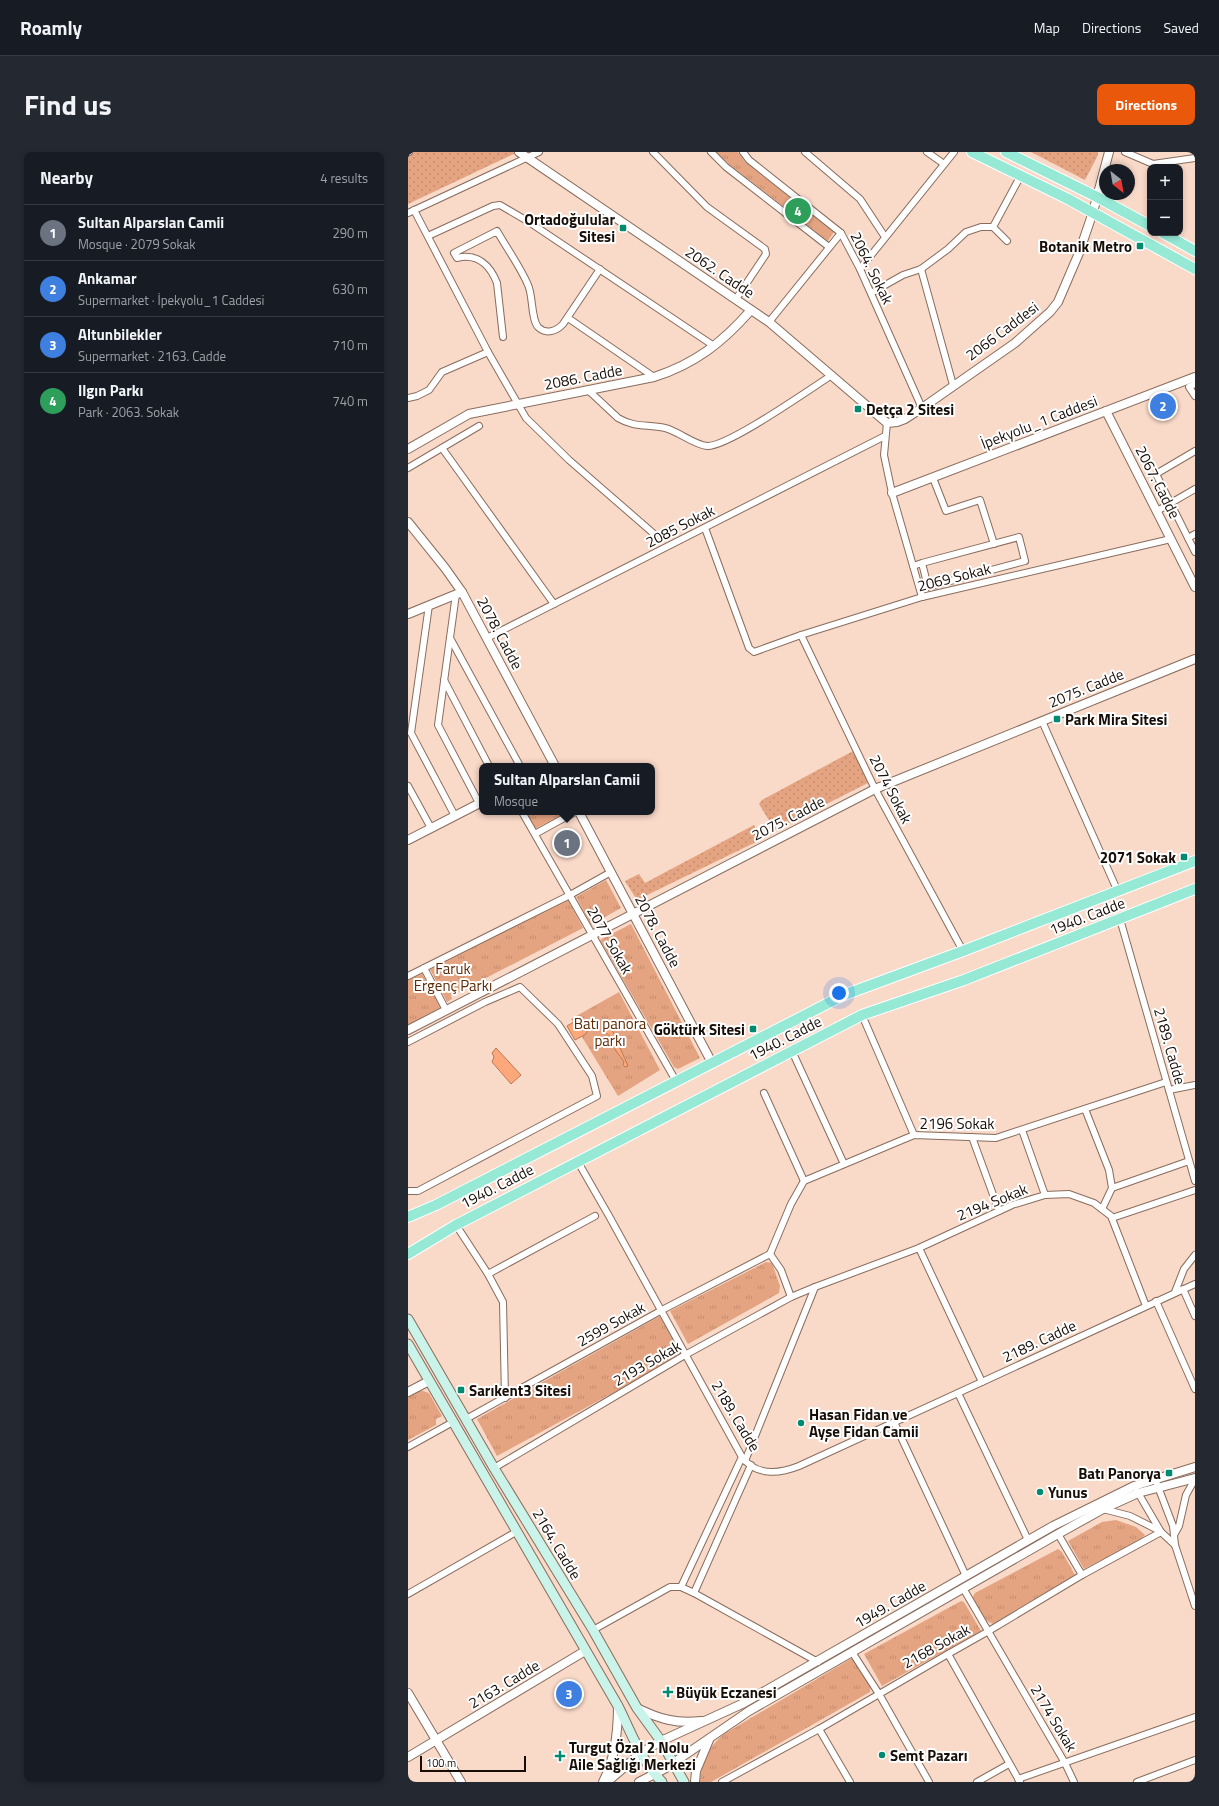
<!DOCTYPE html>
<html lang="en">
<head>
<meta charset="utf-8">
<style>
  :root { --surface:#171b24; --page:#242831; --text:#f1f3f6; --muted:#9ea1a6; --line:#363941; --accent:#ea580c }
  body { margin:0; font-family:"Titillium Web",sans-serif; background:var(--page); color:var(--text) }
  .controls { position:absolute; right:12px; top:12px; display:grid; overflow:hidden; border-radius:8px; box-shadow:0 2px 6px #0003 }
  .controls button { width:36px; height:36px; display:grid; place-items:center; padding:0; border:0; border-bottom:1px solid var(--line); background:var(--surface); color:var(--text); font:20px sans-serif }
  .compass { position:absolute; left:691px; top:12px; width:36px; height:36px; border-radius:50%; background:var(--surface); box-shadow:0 2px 6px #0003; rotate:149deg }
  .scale { position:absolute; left:12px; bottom:10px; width:106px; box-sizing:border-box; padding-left:4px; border:2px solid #180e08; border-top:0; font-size:11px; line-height:14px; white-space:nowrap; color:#180e08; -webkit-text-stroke:3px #fff; paint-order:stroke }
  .you { position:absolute; left:431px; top:841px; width:14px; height:14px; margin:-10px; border:3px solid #fff; border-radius:50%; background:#1a73e8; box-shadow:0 0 0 6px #1a73e833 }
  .badge { display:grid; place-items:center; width:26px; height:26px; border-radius:50%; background:var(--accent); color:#fff; font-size:13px; font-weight:700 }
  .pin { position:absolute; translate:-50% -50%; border:2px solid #fff; box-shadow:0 1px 4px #0006 }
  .popup { position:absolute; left:71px; top:611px; width:176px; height:52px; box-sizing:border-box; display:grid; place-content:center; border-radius:8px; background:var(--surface); filter:drop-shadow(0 1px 3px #0005); font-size:13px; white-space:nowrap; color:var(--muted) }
  .popup b { font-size:15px; color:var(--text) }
  .popup::after { content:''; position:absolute; left:50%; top:100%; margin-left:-8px; border:8px solid transparent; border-top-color:var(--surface) }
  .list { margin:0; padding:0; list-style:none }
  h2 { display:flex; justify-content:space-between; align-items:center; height:52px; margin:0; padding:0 16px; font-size:17px }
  h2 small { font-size:13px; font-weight:400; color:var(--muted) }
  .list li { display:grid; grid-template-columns:26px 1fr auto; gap:12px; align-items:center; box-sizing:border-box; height:56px; padding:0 16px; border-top:1px solid var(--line) }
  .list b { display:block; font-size:15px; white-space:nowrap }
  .list p { margin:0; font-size:13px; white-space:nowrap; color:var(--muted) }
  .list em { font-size:13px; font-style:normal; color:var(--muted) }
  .map { position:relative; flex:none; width:787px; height:1630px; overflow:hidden; border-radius:8px }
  header { display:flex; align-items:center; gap:24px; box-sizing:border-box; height:56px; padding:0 20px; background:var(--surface); border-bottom:1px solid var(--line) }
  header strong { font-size:19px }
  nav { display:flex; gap:22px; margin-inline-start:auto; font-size:14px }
  .intro { display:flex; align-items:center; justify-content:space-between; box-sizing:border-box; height:96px; padding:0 24px }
  h1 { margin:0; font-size:28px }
  .button { padding:10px 18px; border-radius:8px; background:var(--accent); color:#fff; font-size:14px; font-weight:700 }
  main { display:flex; gap:24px; padding:0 24px }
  aside { flex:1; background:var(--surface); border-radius:8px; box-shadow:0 2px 6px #0003 }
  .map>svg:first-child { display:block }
  .grass { fill:url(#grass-dots) }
  .park { fill:url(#park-tufts) }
  .water { fill:#fca87a; stroke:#b87a58 }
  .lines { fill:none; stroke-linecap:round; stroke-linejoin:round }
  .minor-casing { stroke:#886c5d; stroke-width:8 }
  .tertiary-casing { stroke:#886c5d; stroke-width:10 }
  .secondary-casing { stroke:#886c5d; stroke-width:11 }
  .primary-casing { stroke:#fff; stroke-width:12 }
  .minor { stroke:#fff; stroke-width:6 }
  .tertiary { stroke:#fff; stroke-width:8 }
  .secondary { stroke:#caf4ea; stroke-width:9 }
  .primary { stroke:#96e9d5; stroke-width:10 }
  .poi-dot { fill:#008a70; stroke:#fff; stroke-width:1.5 }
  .labels { text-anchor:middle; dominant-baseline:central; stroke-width:4; stroke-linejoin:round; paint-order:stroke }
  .poi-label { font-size:15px; font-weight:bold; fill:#180e08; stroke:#fff; text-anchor:start }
  .street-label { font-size:15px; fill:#180e08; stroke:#fff }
  .park-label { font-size:15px; fill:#5d2a05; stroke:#fff }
</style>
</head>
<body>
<header>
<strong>Roamly</strong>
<nav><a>Map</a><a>Directions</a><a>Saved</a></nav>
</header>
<div class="intro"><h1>Find us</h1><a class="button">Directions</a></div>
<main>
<aside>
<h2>Nearby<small>4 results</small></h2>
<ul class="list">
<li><span class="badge" style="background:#6b7280">1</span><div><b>Sultan Alparslan Camii</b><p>Mosque · 2079 Sokak</p></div><em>290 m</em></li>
<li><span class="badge" style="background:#3f7fe0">2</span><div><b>Ankamar</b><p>Supermarket · İpekyolu_1 Caddesi</p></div><em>630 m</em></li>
<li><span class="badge" style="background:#3f7fe0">3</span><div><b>Altunbilekler</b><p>Supermarket · 2163. Cadde</p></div><em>710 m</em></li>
<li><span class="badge" style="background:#2e9e5b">4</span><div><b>Ilgın Parkı</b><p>Park · 2063. Sokak</p></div><em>740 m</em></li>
</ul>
</aside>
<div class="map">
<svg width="787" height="1630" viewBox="0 0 787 1630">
  <defs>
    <pattern id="grass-dots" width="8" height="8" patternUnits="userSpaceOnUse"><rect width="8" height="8" fill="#e5a481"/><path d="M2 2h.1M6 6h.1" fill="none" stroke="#c48c6e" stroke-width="1.8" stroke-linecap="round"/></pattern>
    <pattern id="park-tufts" width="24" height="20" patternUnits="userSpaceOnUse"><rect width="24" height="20" fill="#e5a481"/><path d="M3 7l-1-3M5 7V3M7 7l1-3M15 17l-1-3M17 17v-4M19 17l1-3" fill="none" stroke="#c48c6e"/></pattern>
  </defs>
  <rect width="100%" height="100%" fill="#f9d9c8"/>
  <g class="grass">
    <polygon points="0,0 106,0 108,1 0,52"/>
    <polygon points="623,0 690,0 690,3 677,28"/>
    <polygon points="445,599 460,631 367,678 351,652 354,648"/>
    <polygon points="346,673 349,680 348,690 229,748 217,729 231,722 237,731"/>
  </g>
  <g class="park">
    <polygon points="308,0 330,0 337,10 426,80 420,89 321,12"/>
    <polygon points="118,660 159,660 127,677"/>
    <polygon points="198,728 213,756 183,773 168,745"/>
    <polygon points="160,748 175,776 43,844 44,847 39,850 22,817"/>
    <polygon points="223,772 292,906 270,917 266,915 192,788"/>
    <polygon points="14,821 34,856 0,873 0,828"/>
    <polygon points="211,840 252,918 210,944 163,867"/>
    <polygon points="358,1110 364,1111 372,1134 371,1141 280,1192 262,1159"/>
    <polygon points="252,1164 273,1202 271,1205 89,1304 69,1267"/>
    <polygon points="12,1238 21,1241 34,1264 28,1267 28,1273 0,1288 0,1245"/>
    <polygon points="708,1368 728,1375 737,1383 733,1387 676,1417 660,1389 694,1370"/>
    <polygon points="650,1397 654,1400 667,1423 585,1472 577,1468 564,1446 567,1441"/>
    <polygon points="553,1449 556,1450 573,1479 474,1534 456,1502"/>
    <path d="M 446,1505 L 463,1532 L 462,1540 L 303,1630 L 292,1630 C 293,1611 301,1594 316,1582 Z"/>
  </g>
  <g class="water">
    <polygon points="174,865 180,876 178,882 167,888 159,874"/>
    <path d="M 199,873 L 202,873 L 220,914 L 217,915 L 215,913 L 216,910 C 214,906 211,903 208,899 C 203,892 206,884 196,880 L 195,876 Z"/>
    <polygon points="88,896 113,923 103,932 84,910 86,905 84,901"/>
  </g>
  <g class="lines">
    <defs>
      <g id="minor">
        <polyline points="0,0 1,0"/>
        <polyline points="245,0 299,55 357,97 358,102 328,147"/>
        <polyline points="303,0 318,15 421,95"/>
        <polyline points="335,0 341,8 433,81 452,117 514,256"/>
        <polyline points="397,0 452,47 477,85"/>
        <polyline points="519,0 536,12"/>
        <polyline points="717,0 745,12 787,6"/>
        <polyline points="6,58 80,200 118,266 161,308 245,381"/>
        <polyline points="0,61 131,0"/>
        <polyline points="585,75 599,89"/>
        <polyline points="20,84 85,54 92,53 121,70 306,194"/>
        <polyline points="452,117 546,0"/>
        <polyline points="513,117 545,233"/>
        <polyline points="463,141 495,123 513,117 540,97 558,80 573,75 585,75 612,25"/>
        <polyline points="160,166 246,225"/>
        <polyline points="361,170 433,81"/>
        <path d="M 95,185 L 89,131 C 82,113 69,101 49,106 L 46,101 L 89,79 C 98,95 113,116 120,133 C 125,143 123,167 130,175 C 138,183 149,179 155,172 L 192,117"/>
        <polyline points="787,232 781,235 787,244"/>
        <path d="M 180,238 L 210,266 C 227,276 239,272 257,276 C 270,279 286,293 299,294 C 320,295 402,237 424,223"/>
        <polyline points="0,246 9,244 21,238 34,220 80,200"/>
        <polyline points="479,271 476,303 484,341 514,445"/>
        <polyline points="34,296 146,452"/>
        <polyline points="787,299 748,322 787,400"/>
        <polyline points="0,316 71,274"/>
        <polyline points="525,326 538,359 572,348 586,392"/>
        <polyline points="749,359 787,337"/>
        <polyline points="297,376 341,496 346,500 393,483 514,445 763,387"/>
        <polyline points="780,386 787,382"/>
        <polyline points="505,414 514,411 611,385 617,409 520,435 514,411"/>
        <polyline points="48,442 30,573 71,651"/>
        <polyline points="21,453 3,581 47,664"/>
        <polyline points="393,483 467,637 555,799"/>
        <polyline points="42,486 112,614"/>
        <polyline points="79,486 477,284"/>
        <polyline points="36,528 81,614"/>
        <polyline points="634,569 710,740"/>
        <polyline points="0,634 23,676"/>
        <polyline points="114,660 268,929"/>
        <polyline points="127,682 167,660"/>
        <polyline points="712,767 787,1029"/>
        <polyline points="16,816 38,858"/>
        <polyline points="0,824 162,743 203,720"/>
        <polyline points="454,863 506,983"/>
        <polyline points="0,890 77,850 112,835 150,872 184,924 189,944 10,1039 0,1039"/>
        <polyline points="384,899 436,1012"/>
        <polyline points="761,938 787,933"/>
        <polyline points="356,941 396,1029"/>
        <polyline points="677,957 701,1018 704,1036 694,1057"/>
        <polyline points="614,978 637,1043"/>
        <polyline points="564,985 591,1059"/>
        <path d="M 170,1010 L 201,1064 L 334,1305 C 348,1324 371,1322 391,1314 L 787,1132"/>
        <polyline points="704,1036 781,1009"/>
        <polyline points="704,1066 787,1038"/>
        <polyline points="48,1073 80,1122 95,1150 97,1246"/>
        <polyline points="511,1096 574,1230"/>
        <polyline points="362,1102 383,1052 396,1029 506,983 588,986 758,930"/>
        <polyline points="362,1102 373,1118 383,1145"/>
        <polyline points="80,1122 187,1064"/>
        <polyline points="775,1137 787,1164"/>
        <polyline points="767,1140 776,1117 787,1103"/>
        <polyline points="748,1149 787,1237"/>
        <polyline points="550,1241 620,1388"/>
        <polyline points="58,1267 254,1158 362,1102"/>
        <polyline points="486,1270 558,1424"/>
        <polyline points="0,1295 45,1270"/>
        <polyline points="337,1309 407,1135"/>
        <polyline points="86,1316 277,1203 383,1145 407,1135 511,1096 604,1053 637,1043 661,1042 686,1051 703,1064 738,1154"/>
        <polyline points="749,1332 765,1374 767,1393 787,1454"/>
        <polyline points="729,1339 753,1380 767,1393"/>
        <polyline points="695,1357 722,1364 752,1379"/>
        <polyline points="650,1382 674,1423"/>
        <polyline points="766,1383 771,1374 778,1343 787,1327"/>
        <polyline points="273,1435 334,1305"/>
        <polyline points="555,1436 657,1611 666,1630"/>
        <polyline points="286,1441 343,1313"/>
        <polyline points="0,1442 108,1380"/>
        <polyline points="185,1478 262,1435 273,1435 286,1441 410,1510"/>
        <polyline points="444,1500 471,1542 521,1630"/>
        <polyline points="540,1502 612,1630"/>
        <polyline points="411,1577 442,1630"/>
        <polyline points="610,1627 787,1565"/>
        <polyline points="314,1630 411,1577 540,1502 579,1480 674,1423 753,1380"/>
        <polyline points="569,1630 601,1612"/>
        <polyline points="729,1630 787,1608"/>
      </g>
      <g id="tertiary">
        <polyline points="111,0 361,170 479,271 489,270 497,267 514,256 607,191 642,160 650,150 671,101 685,60 701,0"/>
        <polyline points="698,259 787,435"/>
        <path d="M 0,297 L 61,262 L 246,225 C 287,212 315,190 343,158"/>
        <polyline points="484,341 787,225"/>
        <polyline points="0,370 37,416 54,440 147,614"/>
        <polyline points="0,462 54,440"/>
        <polyline points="171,660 304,911"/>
        <polyline points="0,688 74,650"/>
        <polyline points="0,878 467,637 787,507"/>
        <polyline points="0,1240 21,1229"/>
        <polyline points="0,1541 53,1630"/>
        <path d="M 229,1556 C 251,1567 269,1572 293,1569"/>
        <polyline points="0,1605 177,1499"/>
        <path d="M 195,1630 C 207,1607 210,1580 210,1554"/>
        <polyline points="199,1630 233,1601 253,1589 336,1551 645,1374 726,1334 787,1315"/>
        <polyline points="231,1630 258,1616 341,1559 650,1382 695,1357 730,1341 787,1326"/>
        <polyline points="287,1630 288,1619 301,1588"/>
      </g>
      <g id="secondary">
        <polyline points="0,1167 86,1316 185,1478 229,1556 253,1589 276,1630"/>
        <path d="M 0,1192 L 210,1554 C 223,1580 233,1609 254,1630"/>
      </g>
      <g id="primary">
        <polyline points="564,0 660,47 787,117"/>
        <polyline points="598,0 689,45 742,74"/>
        <polyline points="755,81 787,99"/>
        <polyline points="0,1065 28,1053 436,843 555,799 787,709"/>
        <polyline points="0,1102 48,1073 454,863 556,828 787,737"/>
      </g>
    </defs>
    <use href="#minor" class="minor-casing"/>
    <use href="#tertiary" class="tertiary-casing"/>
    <use href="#secondary" class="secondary-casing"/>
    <use href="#primary" class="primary-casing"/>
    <use href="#minor" class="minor"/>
    <use href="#tertiary" class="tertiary"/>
    <use href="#secondary" class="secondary"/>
    <use href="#primary" class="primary"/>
  </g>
  <g class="poi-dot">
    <rect x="211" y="72" width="8" height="8" rx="2"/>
    <rect x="728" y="90" width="8" height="8" rx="2"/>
    <rect x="446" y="253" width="8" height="8" rx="2"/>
    <rect x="645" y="563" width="8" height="8" rx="2"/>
    <rect x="772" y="701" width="8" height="8" rx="2"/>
    <rect x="341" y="873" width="8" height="8" rx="2"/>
    <rect x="49" y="1234" width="8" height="8" rx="2"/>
    <circle cx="393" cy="1271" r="4"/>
    <rect x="757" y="1317" width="8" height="8" rx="2"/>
    <circle cx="632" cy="1340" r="4"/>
    <path d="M258 1534h4v4h4v4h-4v4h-4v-4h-4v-4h4z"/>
    <circle cx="474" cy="1603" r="4"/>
    <path d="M150 1598h4v4h4v4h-4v4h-4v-4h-4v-4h4z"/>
  </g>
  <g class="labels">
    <g class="poi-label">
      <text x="207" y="67" text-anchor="end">Ortadoğulular<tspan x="207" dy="17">Sitesi</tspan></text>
      <text x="724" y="94" text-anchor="end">Botanik Metro</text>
      <text x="458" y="257">Detça 2 Sitesi</text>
      <text x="657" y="567">Park Mira Sitesi</text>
      <text x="768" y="705" text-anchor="end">2071 Sokak</text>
      <text x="337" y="877" text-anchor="end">Göktürk Sitesi</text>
      <text x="61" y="1238">Sarıkent3 Sitesi</text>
      <text x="401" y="1262">Hasan Fidan ve<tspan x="401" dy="17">Ayşe Fidan Camii</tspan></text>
      <text x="753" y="1321" text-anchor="end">Batı Panorya</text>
      <text x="640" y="1340">Yunus</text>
      <text x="268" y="1540">Büyük Eczanesi</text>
      <text x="161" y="1595">Turgut Özal 2 Nolu<tspan x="161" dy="17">Aile Sağlığı Merkezi</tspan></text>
      <text x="482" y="1603">Semt Pazarı</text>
    </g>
    <g class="street-label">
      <text transform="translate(464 116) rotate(64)">2064. Sokak</text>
      <text transform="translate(312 120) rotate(34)">2062. Cadde</text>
      <text transform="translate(594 179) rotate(-37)">2066 Caddesi</text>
      <text transform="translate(175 225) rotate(-11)">2086. Cadde</text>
      <text transform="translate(631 270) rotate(-21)">İpekyolu_1 Caddesi</text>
      <text transform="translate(750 330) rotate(63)">2067. Cadde</text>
      <text transform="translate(272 374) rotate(-27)">2085 Sokak</text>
      <text transform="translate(546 425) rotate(-14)">2069 Sokak</text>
      <text transform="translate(92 481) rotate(62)">2078. Cadde</text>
      <text transform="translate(678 536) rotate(-22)">2075. Cadde</text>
      <text transform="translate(483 637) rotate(63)">2074 Sokak</text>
      <text transform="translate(380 666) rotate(-27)">2075. Cadde</text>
      <text transform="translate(679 764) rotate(-21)">1940. Cadde</text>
      <text transform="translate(250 779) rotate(62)">2078. Cadde</text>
      <text transform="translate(202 788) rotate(60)">2077 Sokak</text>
      <text transform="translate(377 886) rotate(-27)">1940. Cadde</text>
      <text transform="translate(762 894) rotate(74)">2189. Cadde</text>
      <text x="549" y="971">2196 Sokak</text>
      <text transform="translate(89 1034) rotate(-27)">1940. Cadde</text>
      <text transform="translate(584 1050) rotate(-22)">2194 Sokak</text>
      <text transform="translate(203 1172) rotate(-29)">2599 Sokak</text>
      <text transform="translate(631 1189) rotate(-25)">2189. Cadde</text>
      <text transform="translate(239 1211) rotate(-30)">2193 Sokak</text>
      <text transform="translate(328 1264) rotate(59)">2189. Cadde</text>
      <text transform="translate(149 1392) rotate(59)">2164. Cadde</text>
      <text transform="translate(482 1452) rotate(-30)">1949. Cadde</text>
      <text transform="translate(528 1494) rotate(-29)">2168 Sokak</text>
      <text transform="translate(96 1532) rotate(-31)">2163. Cadde</text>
      <text transform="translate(646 1566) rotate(59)">2174 Sokak</text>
    </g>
    <g class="park-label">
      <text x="45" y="816">Faruk<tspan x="45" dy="17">Ergenç Parkı</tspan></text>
      <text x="202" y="871">Batı panora<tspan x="202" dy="17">parkı</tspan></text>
    </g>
  </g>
</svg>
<div class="controls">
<button>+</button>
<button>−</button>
</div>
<svg class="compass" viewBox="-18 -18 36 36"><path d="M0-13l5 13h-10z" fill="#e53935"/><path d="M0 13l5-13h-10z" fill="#9ea1a6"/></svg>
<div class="scale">100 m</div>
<div class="you"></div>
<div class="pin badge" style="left:159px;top:691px;background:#6b7280">1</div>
<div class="popup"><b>Sultan Alparslan Camii</b>Mosque</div>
<div class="pin badge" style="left:755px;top:254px;background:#3f7fe0">2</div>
<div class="pin badge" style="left:161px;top:1542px;background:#3f7fe0">3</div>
<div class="pin badge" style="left:390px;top:59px;background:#2e9e5b">4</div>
</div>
</main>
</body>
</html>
